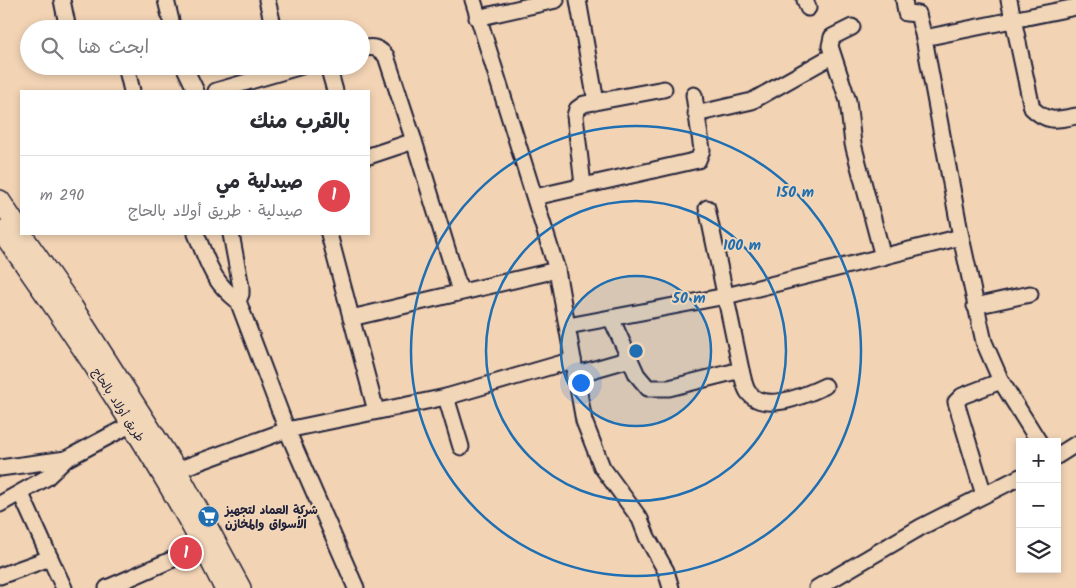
<!DOCTYPE html>
<html lang="ar">
<head>
<meta charset="utf-8">
<style>
  :root { --surface:#fff; --page:#f2f2f3; --text:#2b2b33; --muted:#7c7c81; --line:#e1e1e2; --accent:#0b8043 }
  body { margin:0; font-family:Kalam,"Playpen Sans Arabic",sans-serif; background:var(--page); color:var(--text); direction:rtl }
  .controls { position:absolute; right:15px; bottom:15px; display:grid; overflow:hidden; border-radius:0px; box-shadow:0 2px 8px #0003 }
  .controls button { width:45px; height:45px; display:grid; place-items:center; padding:0; border:0; border-bottom:1px solid var(--line); background:var(--surface); color:var(--text); font:25px sans-serif }
  .you { position:absolute; left:580px; top:382px; width:18px; height:18px; margin:-12px; border:4px solid #fff; border-radius:50%; background:#1a73e8; box-shadow:0 0 0 8px #1a73e833 }
  .badge { display:grid; place-items:center; width:32px; height:32px; border-radius:50%; background:var(--accent); color:#fff; font-size:16px; font-weight:700 }
  .pin { position:absolute; translate:-50% -50%; border:2px solid #fff; box-shadow:0 1px 5px #0006 }
  .list { margin:0; padding:0; list-style:none }
  h2 { display:flex; justify-content:space-between; align-items:center; height:65px; margin:0; padding:0 20px; font-size:21px }
  h2 small { font-size:16px; font-weight:400; color:var(--muted) }
  .list li { display:grid; grid-template-columns:32px 1fr auto; gap:15px; align-items:center; box-sizing:border-box; height:80px; padding:0 20px; border-top:1px solid var(--line) }
  .list b { display:block; font-size:19px; white-space:nowrap }
  .list p { margin:0; font-size:16px; white-space:nowrap; color:var(--muted) }
  .list em { font-size:16px; font-style:normal; color:var(--muted) }
  .icon { flex:none; width:28px; height:28px; fill:none; stroke:currentColor; stroke-width:2; stroke-linecap:round; stroke-linejoin:round }
  .map { position:relative; flex:none; width:1076px; height:588px; overflow:hidden; direction:ltr }
  .search { position:absolute; background:var(--surface); box-shadow:0 2px 8px #0003; left:20px; top:20px; width:350px; height:55px; display:flex; align-items:center; gap:12px; box-sizing:border-box; padding:0 18px; border-radius:28px; color:var(--muted); font-size:19px }
  .panel { position:absolute; background:var(--surface); box-shadow:0 2px 8px #0003; left:20px; top:90px; width:350px; height:145px; border-radius:0px; direction:rtl }
  .map>svg:first-child { display:block }
  .lines { fill:none; stroke-linecap:round; stroke-linejoin:round }
  .minor-casing { stroke:#22223b; stroke-width:19 }
  .major-casing { stroke:#22223b; stroke-width:22 }
  .minor { stroke:#f1d6b8; stroke-width:15 }
  .major { stroke:#f1d6b8; stroke-width:19 }
  .ring { fill:none; stroke:#1f6fb2; stroke-width:2.5 }
  .labels { text-anchor:middle; dominant-baseline:central; stroke-width:4; stroke-linejoin:round; paint-order:stroke }
  .street-label { font-size:12px; fill:#22223b; stroke:#f1d6b8 }
  .poi-label { font-size:12px; font-weight:bold; fill:#22223b; stroke:#f1d6b8; text-anchor:start }
  .centre { fill:#1f6fb2; stroke:#f1d6b8; stroke-width:2.5 }
  .ring-label { font-size:15px; text-anchor:middle; font-weight:bold; fill:#1f6fb2; stroke:#f1d6b8; stroke-width:4; stroke-linejoin:round; paint-order:stroke }
</style>
</head>
<body>
<div class="map">
<svg width="1076" height="588" viewBox="0 0 1076 588">
  <rect width="100%" height="100%" fill="#f2d3b4"/>
  <filter id="ink" filterUnits="userSpaceOnUse"><feTurbulence type="fractalNoise" baseFrequency=".02" numOctaves="2"/><feDisplacementMap in="SourceGraphic" scale="10" xChannelSelector="R" yChannelSelector="G"/><feConvolveMatrix kernelMatrix="1 2 1 2 8 2 1 2 1" color-interpolation-filters="sRGB"/></filter>
  <g filter="url(#ink)">
    <g class="lines">
      <defs>
        <g id="minor">
          <polyline points="62,0 68,29"/>
          <polyline points="166,0 173,29"/>
          <polyline points="267,0 274,29"/>
          <polyline points="473,0 557,270 584,421 602,467 640,519 647,537 666,571 671,588"/>
          <polyline points="578,0 596,102"/>
          <polyline points="805,0 808,8"/>
          <polyline points="904,0 906,13 918,14 924,38 961,237 984,342 1001,381 1039,442"/>
          <path d="M 1009,0 L 1032,108 C 1047,123 1057,120 1076,116"/>
          <polyline points="477,18 556,0"/>
          <polyline points="852,27 832,37 830,46 848,101 853,144 883,257"/>
          <polyline points="924,38 1076,7"/>
          <path d="M 361,49 C 372,46 378,47 386,56 L 414,141 L 460,291"/>
          <polyline points="126,66 132,91"/>
          <polyline points="184,66 196,91"/>
          <polyline points="328,66 335,91"/>
          <polyline points="216,91 302,66"/>
          <polyline points="696,114 752,101 832,56"/>
          <polyline points="369,156 414,141"/>
          <polyline points="583,185 575,116 577,109 584,104 664,89"/>
          <polyline points="535,197 698,160 702,150 694,95"/>
          <path d="M 707,208 L 741,370 C 743,377 744,386 748,392 C 764,414 806,395 825,386"/>
          <path d="M 196,234 C 209,264 211,280 238,301"/>
          <polyline points="231,234 241,287 241,294 238,301 287,430 356,588"/>
          <polyline points="329,234 376,411"/>
          <polyline points="975,306 1030,294"/>
          <polyline points="351,318 557,270"/>
          <polyline points="611,318 637,375 648,388 669,388 741,370"/>
          <polyline points="568,326 726,296 961,237"/>
          <polyline points="574,375 630,359"/>
          <polyline points="446,397 461,447"/>
          <polyline points="1057,456 1076,444"/>
          <polyline points="0,468 66,459 130,425"/>
          <polyline points="177,470 287,430 446,397 573,360"/>
          <polyline points="21,494 50,558"/>
          <polyline points="984,495 956,402 962,396 1001,381"/>
          <polyline points="0,504 46,478 66,459"/>
          <polyline points="0,576 50,558 64,588"/>
          <polyline points="107,588 203,546"/>
          <polyline points="817,588 921,527 1020,477"/>
        </g>
        <g id="major">
          <polyline points="0,200 21,232"/>
          <path d="M 0,230 C 81,344 161,462 224,588"/>
          <polyline points="22,234 73,307 177,470 241,588"/>
        </g>
      </defs>
      <use href="#minor" class="minor-casing"/>
      <use href="#major" class="major-casing"/>
      <use href="#minor" class="minor"/>
      <use href="#major" class="major"/>
    </g>
  </g>
  <circle cx="636" cy="351" r="75" fill="#1f6fb2" fill-opacity=".12"/>
  <g class="ring">
    <circle cx="636" cy="351" r="75"/>
    <circle cx="636" cy="351" r="150"/>
    <circle cx="636" cy="351" r="225"/>
  </g>
  <defs>
    <symbol id="supermarket-disc" viewBox="-11 -11 22 22"><circle r="9.5" fill="#1f6fb2" stroke="#f1d6b8"/><path d="M-6-5.5h2.5l.6 2H6L4.5 2H-2.5L-4.4-4H-6ZM-1.5 3.2a1.3 1.3 0 1 0 .1 0ZM3 3.2a1.3 1.3 0 1 0 .1 0Z" fill="#fff"/></symbol>
  </defs>
  <g fill-rule="evenodd">
    <use href="#supermarket-disc" x="196" y="504" width="25" height="25"/>
  </g>
  <g class="labels">
    <g class="street-label">
      <text transform="translate(118 405) rotate(57)">طريق أولاد بالحاج</text>
    </g>
    <g class="poi-label">
      <text x="225" y="510">شركة العماد لتجهيز<tspan x="225" dy="14">الأسواق والمخازن</tspan></text>
    </g>
  </g>
  <circle cx="636" cy="351" r="8" class="centre"/>
  <g class="ring-label">
    <text x="795" y="197">150 m</text>
    <text x="742" y="250">100 m</text>
    <text x="689" y="303">50 m</text>
  </g>
</svg>
<div class="controls">
<button>+</button>
<button>−</button>
<button><svg class="icon" aria-label="layers" viewBox="0 0 24 24"><path d="M12 4l9 5-9 5-9-5zM3 14l9 5 9-5"/></svg></button>
</div>
<div class="you"></div>
<div class="pin badge" style="left:186px;top:553px;background:#e0444e">1</div>
<div class="search"><svg class="icon" aria-label="search" viewBox="0 0 24 24"><circle cx="10" cy="10" r="6"/><path d="M15 15l6 6"/></svg>ابحث هنا</div>
<section class="panel">
<h2>بالقرب منك<small></small></h2>
<ul class="list">
<li><span class="badge" style="background:#e0444e">1</span><div><b>صيدلية مي</b><p>صيدلية · طريق أولاد بالحاج</p></div><em>290 m</em></li>
</ul>
</section>
</div>
</body>
</html>
